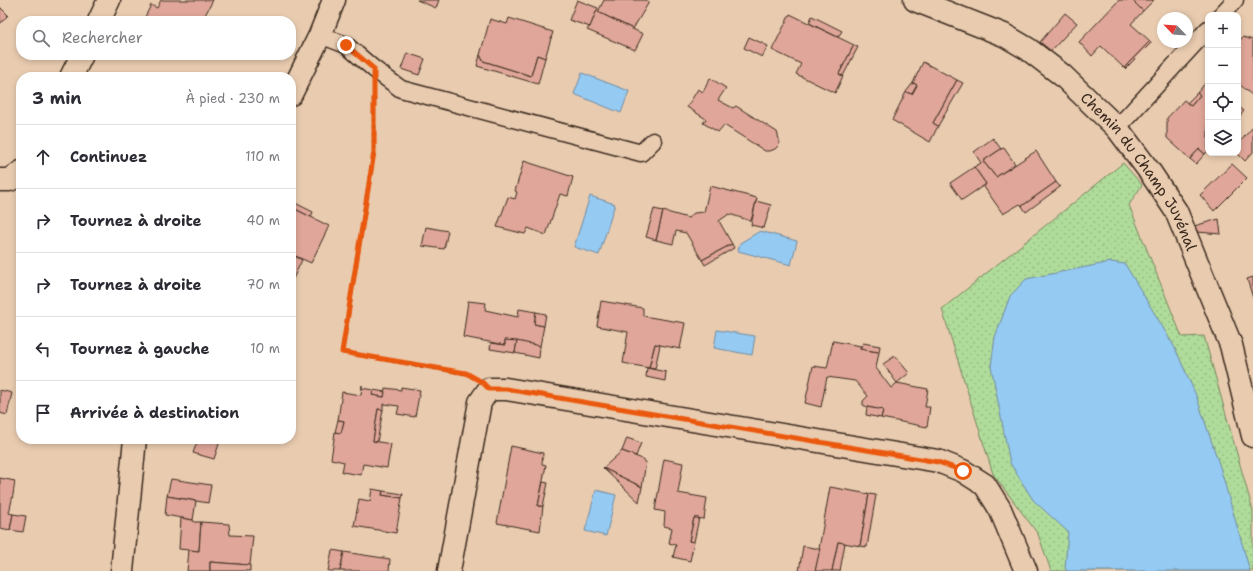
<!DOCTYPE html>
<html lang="fr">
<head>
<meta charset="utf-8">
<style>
  :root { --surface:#fff; --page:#f2f2f3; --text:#2b2b33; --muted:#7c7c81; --line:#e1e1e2 }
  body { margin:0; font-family:"Shantell Sans",sans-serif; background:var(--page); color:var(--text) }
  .controls { position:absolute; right:12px; top:12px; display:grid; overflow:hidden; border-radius:8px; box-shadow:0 2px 6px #0003 }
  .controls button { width:36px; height:36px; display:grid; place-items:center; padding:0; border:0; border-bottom:1px solid var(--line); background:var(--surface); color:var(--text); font:20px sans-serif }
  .compass { position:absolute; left:1157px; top:12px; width:36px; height:36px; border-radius:50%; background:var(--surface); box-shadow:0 2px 6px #0003; rotate:295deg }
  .stop { position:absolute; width:12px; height:12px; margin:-9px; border:3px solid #ea580c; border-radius:50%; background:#fff }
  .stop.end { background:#ea580c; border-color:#fff; box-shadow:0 1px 4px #0008 }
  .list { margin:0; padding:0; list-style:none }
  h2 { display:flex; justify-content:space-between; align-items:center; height:52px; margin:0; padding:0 16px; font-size:17px }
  h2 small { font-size:13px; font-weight:400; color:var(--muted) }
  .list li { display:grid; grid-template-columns:26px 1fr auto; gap:12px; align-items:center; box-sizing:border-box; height:64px; padding:0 16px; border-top:1px solid var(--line) }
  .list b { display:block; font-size:15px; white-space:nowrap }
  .list em { font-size:13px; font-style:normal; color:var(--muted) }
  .icon { flex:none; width:22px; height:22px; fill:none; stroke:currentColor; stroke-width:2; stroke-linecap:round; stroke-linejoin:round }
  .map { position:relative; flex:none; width:1253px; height:571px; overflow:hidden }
  .search { position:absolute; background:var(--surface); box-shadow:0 2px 6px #0003; left:16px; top:16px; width:280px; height:44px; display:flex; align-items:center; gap:10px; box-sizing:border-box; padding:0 14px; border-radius:16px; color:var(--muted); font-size:15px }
  .panel { position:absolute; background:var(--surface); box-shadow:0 2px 6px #0003; left:16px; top:72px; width:280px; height:372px; border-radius:16px }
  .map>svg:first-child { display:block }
  .grass { fill:url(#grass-dots); stroke:#75835c }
  .water { fill:#95caf3; stroke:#718a9e }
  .building { fill:#dfa699; stroke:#3b2a1e }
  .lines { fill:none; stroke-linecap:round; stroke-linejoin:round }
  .lane-casing { stroke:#3b2a1e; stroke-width:19 }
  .street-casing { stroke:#3b2a1e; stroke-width:25 }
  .secondary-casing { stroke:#3b2a1e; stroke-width:25 }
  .path { stroke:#3b2a1e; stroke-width:2.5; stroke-dasharray:4 3; stroke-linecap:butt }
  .lane { stroke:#e9ccb0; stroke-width:16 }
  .street { stroke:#e9ccb0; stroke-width:22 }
  .secondary { stroke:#e9ccb0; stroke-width:22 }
  .route { stroke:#ea580c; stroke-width:5 }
  .labels { text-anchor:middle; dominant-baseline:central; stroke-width:3.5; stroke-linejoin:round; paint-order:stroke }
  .street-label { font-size:15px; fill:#3b2a1e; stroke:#e9ccb0 }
</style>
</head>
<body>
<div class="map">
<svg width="1253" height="571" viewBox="0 0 1253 571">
  <defs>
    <pattern id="grass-dots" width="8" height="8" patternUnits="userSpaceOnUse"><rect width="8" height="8" fill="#afdc9a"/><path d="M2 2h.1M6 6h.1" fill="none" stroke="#97bd84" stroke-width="1.8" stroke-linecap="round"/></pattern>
  </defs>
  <rect width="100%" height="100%" fill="#e9ccb0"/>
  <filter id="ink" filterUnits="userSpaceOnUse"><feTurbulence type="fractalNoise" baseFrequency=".025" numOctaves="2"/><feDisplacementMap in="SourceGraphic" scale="8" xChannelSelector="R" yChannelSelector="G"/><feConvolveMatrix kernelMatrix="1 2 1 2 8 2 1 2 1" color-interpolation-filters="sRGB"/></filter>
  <g filter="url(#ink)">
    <polygon class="grass" points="1123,163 1142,185 1129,205 1182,337 1204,336 1253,511 1253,571 1051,571 1038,534 993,474 942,309"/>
    <g class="water">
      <polygon points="582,73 629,91 621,113 574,94"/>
      <polygon points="590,196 615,204 599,255 574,247"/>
      <polygon points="760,231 797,241 791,265 738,251 740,243"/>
      <polygon points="1111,262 1125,264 1174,346 1196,395 1220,467 1250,571 1067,571 1065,568 1068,532 1033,500 1010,463 991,366 995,337 1010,296 1026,279"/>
      <polygon points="717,330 755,336 752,355 714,348"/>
      <polygon points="596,490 616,495 606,536 585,531"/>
    </g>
    <g class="building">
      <polygon points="161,0 213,0 202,21 196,19 195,21 143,21 151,5 157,8"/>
      <polygon points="417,0 439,0 436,8"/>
      <polygon points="577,0 598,8 590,27 569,20"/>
      <polygon points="604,0 646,0 649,2 633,29 598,12"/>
      <polygon points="1119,0 1132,0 1143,11 1131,24 1150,41 1124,68 1101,46 1092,56 1079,42"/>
      <polygon points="1132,0 1154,0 1143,11"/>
      <polygon points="0,7 8,15 0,24"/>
      <polygon points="599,11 598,12 643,34 635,50 587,30 589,27 590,27 596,12"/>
      <polygon points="1065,13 1077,23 1051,51 1040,42"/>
      <polygon points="790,14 854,45 839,74 843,76 835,93 796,74 801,64 772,50"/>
      <polygon points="812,16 842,31 838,37 809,23"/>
      <polygon points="509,18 553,32 545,58 537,55 531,76 483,61 480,55 490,19 507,24"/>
      <polygon points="749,37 768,46 762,57 744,48"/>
      <polygon points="1243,37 1253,40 1253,96 1239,84 1238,85 1238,42"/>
      <polygon points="1150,41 1151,43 1125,69 1124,68"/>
      <polygon points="854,45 858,47 843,76 839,74"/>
      <polygon points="407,53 425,59 419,75 401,69"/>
      <polygon points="480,55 483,61 531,76 537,55 545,58 538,84 477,66"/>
      <polygon points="923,62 957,80 933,123 938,126 930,142 892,120 906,92 912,94 917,85 913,83"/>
      <polygon points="710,78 726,88 718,100 733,108 736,106 777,132 779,139 779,145 775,149 770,151 765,151 724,125 718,132 703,123 706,119 687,107 698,89 703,92"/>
      <polygon points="957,80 963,83 938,126 933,123"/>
      <polygon points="1208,80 1208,151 1205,154 1199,149 1190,159 1167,138 1167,118 1184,100 1191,106 1200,95 1197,93"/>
      <polygon points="913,83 917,85 912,94 906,92"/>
      <polygon points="1197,93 1200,95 1191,106 1187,103"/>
      <polygon points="1238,106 1244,111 1238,118"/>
      <polygon points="1253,127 1253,152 1245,161 1237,153 1238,144"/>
      <polygon points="993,138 1001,149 983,161 996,177 1036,151 1056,182 1022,206 1020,204 1003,214 984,187 986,184 974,167 981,163 974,152"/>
      <polygon points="1004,148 1015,164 996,177 983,161 1001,149"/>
      <polygon points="1199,149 1205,154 1196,164 1190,159"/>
      <polygon points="524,161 573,177 568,196 560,194 546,235 528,228 525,234 497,227 508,197 515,199 517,192 515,191"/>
      <polygon points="1232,164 1247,178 1214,211 1200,195"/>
      <polygon points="974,167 986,184 962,200 950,183"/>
      <polygon points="1056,182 1060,187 1026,212 1022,206"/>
      <polygon points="710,186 757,198 751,221 729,214 719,221 732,244 702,260 686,233 676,231 673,244 656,240 663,211 688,218 694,213 704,212"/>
      <polygon points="291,201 313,212 311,217 291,207"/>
      <polygon points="756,201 771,205 764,228 751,225"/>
      <polygon points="291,207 329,226 311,263 291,254"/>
      <polygon points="654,209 663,211 656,240 646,237"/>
      <polygon points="1219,219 1221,234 1197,232 1194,226"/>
      <polygon points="426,227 448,231 444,249 422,246"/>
      <polygon points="732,244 734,248 705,265 702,260"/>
      <polygon points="291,254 302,260 291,283"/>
      <polygon points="1253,277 1253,298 1247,279"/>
      <polygon points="468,301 486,303 485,310 518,317 519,309 536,312 534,324 544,326 540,346 505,340 505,345 463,337"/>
      <polygon points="601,301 643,308 643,316 685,323 680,349 655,344 649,368 623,363 628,332 597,326"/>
      <polygon points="536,312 546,314 544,326 534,324"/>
      <polygon points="505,340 517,341 515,353 490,349 491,343 505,345"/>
      <polygon points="517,341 540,346 539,358 515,353"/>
      <polygon points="833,341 861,346 860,349 879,352 876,368 891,388 897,383 928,389 925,407 930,407 927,427 881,418 883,410 867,407 863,405 863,401 868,396 855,381 827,377 821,407 805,403 813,366 827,368"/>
      <polygon points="863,343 880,346 879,352 860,349"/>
      <polygon points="655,344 660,345 655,369 649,368"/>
      <polygon points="895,356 909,373 897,383 883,364"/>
      <polygon points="647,368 666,372 665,381 646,377"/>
      <polygon points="362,385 362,388 373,390 372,395 384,397 385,388 401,390 401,387 420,390 415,417 397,414 399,406 383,404 383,410 378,409 373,441 391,444 387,468 363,464 361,475 342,472 344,462 331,459 335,432 341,433 344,421 338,420 342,392 361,395"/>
      <polygon points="0,390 12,393 7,415 0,413"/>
      <polygon points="373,390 385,392 384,397 372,395"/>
      <polygon points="867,407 883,410 881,418 866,415"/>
      <polygon points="378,409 383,410 377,442 373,441"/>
      <polygon points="338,420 344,421 341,433 335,432"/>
      <polygon points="627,438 641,443 636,456 622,451"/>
      <polygon points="198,439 235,439 234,444 220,441 214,459 193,453"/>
      <polygon points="511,446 543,453 542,464 546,465 538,506 543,506 540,531 497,523"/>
      <polygon points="622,451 640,458 646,462 642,487 603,468"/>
      <polygon points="664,459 683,463 678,493 707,498 704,519 694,518 689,541 694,542 690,561 673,557 676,545 669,543 672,528 664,526 665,512 655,510"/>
      <polygon points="603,468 642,487 639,502"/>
      <polygon points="0,478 15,481 13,495 9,513 13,514 10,530 0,528"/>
      <polygon points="171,479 211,485 208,503 167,496"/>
      <polygon points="543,482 548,483 543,506 538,506"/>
      <polygon points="830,487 869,494 860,546 838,542 832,571 815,571"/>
      <polygon points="372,489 383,491 382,495 402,498 396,533 354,526 359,499 370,501"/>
      <polygon points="383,491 403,494 402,498 382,495"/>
      <polygon points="869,494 876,495 867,547 860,546"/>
      <polygon points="167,496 196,501 193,520 165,515"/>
      <polygon points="13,514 26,516 23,532 10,530"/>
      <polygon points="181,518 193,520 194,522 201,522 199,551 179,549"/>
      <polygon points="694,518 699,518 694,542 689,541"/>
      <polygon points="201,522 229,524 230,535 253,536 250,565 210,562 210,571 187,571 189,550 199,551"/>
      <polygon points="838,542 845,543 840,571 832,571"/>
      <polygon points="803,546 820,549 815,571 799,571"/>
      <polygon points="332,550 344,552 340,571 328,571"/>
      <polygon points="344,552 390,559 389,571 340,571"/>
      <polygon points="210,562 250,565 250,571 210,571"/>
    </g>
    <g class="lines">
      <defs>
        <g id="lane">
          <polyline points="1221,15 1235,0"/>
          <polyline points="320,35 346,45 374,69 401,89 641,153 653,141"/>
          <polyline points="1117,128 1208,29"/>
        </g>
        <g id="street">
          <path id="s1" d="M 915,0 L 1004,35 L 1028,49 L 1062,75 L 1117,128 L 1150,172 L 1176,211 L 1231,345 L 1253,436"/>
          <polyline points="99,21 109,0"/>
          <polyline points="71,77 82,55"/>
          <polyline points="0,180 10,180 21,172"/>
          <polyline points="449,571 480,402 489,389 506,389 938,461 963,471 985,485 1000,509 1026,571"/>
        </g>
        <g id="secondary">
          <polyline points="291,94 320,35 334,0"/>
          <polyline points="122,571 135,439"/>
        </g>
      </defs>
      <use href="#lane" class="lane-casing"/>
      <use href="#street" class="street-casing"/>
      <use href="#secondary" class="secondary-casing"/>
      <polyline class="path" points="374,97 374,152 342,352 468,374"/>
      <use href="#lane" class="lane"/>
      <use href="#street" class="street"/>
      <use href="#secondary" class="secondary"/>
    </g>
  </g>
  <g class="lines" filter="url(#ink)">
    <polyline class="route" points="346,45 374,69 374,152 342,352 466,373 482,382 489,389 506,389 938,462 963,471"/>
  </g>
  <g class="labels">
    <g class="street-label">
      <text stroke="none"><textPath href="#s1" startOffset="291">Chemin du Champ Juvénal</textPath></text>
    </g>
  </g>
</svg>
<div class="controls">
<button>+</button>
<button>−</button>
<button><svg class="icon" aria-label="locate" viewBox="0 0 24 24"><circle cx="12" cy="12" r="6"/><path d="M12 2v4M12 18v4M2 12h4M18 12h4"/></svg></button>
<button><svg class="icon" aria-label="layers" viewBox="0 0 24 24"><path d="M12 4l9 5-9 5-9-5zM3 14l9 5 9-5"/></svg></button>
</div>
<svg class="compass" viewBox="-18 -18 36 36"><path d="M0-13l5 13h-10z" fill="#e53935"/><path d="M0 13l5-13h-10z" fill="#7c7c81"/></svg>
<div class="stop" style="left:963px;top:471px"></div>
<div class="stop end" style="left:346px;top:45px"></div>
<div class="search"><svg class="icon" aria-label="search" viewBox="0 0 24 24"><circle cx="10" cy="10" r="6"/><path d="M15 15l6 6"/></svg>Rechercher</div>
<section class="panel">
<h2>3 min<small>À pied · 230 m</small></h2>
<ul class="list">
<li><svg class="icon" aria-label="ahead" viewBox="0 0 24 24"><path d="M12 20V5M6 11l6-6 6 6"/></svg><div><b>Continuez</b></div><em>110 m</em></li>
<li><svg class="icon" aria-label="right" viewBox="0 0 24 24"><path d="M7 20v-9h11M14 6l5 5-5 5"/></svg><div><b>Tournez à droite</b></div><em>40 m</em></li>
<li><svg class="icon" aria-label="right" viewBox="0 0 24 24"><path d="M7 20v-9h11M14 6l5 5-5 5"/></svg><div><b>Tournez à droite</b></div><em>70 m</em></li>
<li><svg class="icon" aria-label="left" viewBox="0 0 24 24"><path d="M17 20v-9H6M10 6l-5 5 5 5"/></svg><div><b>Tournez à gauche</b></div><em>10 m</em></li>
<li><svg class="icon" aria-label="arrive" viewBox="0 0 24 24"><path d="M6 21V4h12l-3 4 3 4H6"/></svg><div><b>Arrivée à destination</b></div></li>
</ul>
</section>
</div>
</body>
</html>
